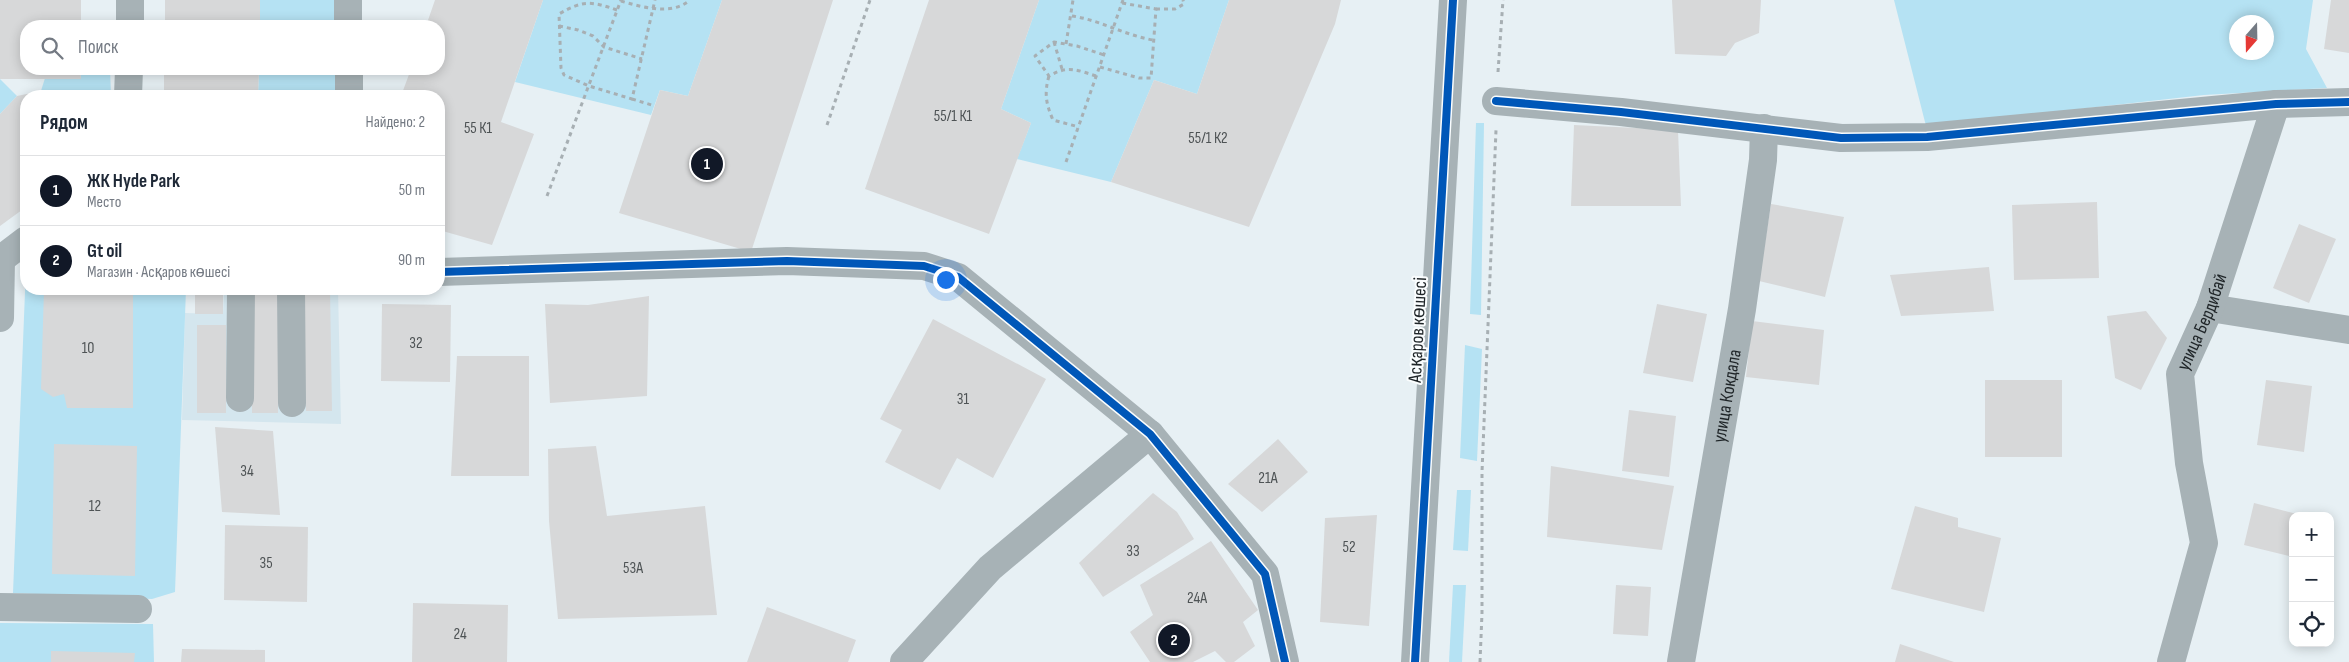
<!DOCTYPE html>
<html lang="ru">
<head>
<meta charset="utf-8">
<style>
  :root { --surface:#fff; --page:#f2f2f3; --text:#1f2937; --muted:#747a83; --line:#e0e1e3; --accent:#111827 }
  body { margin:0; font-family:"Sofia Sans Condensed",sans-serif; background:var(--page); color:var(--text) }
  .controls { position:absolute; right:15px; bottom:15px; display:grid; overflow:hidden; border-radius:10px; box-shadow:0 2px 12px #0003 }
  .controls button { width:45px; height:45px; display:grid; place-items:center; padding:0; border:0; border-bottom:1px solid var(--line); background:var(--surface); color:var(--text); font:25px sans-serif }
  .compass { position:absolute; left:2229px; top:15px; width:45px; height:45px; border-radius:50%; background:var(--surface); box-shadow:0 2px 12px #0003; rotate:200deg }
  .you { position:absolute; left:945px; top:279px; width:18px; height:18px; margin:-12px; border:4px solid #fff; border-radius:50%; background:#1a73e8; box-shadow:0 0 0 8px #1a73e833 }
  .badge { display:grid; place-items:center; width:32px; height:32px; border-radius:50%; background:var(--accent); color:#fff; font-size:16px; font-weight:700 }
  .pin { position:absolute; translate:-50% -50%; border:2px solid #fff; box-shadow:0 1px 5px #0006 }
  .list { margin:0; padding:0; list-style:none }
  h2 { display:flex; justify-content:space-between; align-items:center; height:65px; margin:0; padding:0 20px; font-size:21px }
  h2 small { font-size:16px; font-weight:400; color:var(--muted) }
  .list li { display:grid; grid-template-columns:32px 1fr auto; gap:15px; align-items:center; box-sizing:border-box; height:70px; padding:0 20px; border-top:1px solid var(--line) }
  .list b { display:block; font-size:19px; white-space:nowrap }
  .list p { margin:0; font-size:16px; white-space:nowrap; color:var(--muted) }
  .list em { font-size:16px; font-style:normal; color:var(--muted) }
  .icon { flex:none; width:28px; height:28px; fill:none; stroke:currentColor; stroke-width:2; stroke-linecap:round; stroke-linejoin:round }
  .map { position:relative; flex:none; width:2349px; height:662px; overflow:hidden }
  .search { position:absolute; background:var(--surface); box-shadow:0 2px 12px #0003; left:20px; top:20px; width:425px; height:55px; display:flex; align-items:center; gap:12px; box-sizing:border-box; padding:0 18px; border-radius:20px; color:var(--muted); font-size:19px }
  .panel { position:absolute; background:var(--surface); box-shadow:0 2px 12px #0003; left:20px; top:90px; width:425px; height:205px; border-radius:20px }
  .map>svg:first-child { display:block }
  .built { fill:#d4e6ee }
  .green { fill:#b5e2f3; fill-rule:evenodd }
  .building { fill:#d7d8d9 }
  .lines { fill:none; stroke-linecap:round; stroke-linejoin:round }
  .path { stroke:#a7afb3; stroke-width:3; stroke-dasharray:4 4; stroke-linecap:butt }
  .minor { stroke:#a7b2b6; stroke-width:28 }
  .cycleway-casing { stroke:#fafdfe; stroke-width:11 }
  .cycleway { stroke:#0057b8; stroke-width:8 }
  .labels { text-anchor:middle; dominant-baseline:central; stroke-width:4; stroke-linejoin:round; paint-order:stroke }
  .number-label { font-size:16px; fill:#4e5355 }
  .street-label { font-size:19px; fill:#1f2528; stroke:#fafdfe }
</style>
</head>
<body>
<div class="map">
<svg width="2349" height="662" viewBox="0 0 2349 662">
  <rect width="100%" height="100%" fill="#e7f0f4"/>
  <polygon class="built" points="224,289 338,289 341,424 182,420 185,313 223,314"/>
  <g class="green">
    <rect x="260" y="0" width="76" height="26"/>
    <polygon points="543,0 722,0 688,96 660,90 651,115 515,82"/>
    <polygon points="1039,0 1229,0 1197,94 1154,80 1111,182 1017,159 1031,123 1001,109"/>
    <path d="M 1894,0 L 2313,0 L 2306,49 L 2327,88 L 2204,95 L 1926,126 ZM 2236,22 L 2266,22 L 2266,52 L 2236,52 Z"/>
    <polygon points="80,69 110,69 111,96 45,96 41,91 45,78 81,78"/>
    <polygon points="259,69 337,69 337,96 258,96"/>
    <polygon points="0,79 17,96 0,114"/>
    <polygon points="1476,123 1484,123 1481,315 1470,314"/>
    <polygon points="26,267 26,289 186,289 175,592 152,599 13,593"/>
    <polygon points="1465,345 1482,349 1477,461 1460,458"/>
    <polygon points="1457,490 1471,490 1468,551 1453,550"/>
    <polygon points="1453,585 1466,585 1462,662 1449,662"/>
    <polygon points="0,623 153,624 154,662 0,662"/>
  </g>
  <g class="building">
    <polygon points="0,0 81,0 81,26 26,26 26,69 80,69 81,79 0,79"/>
    <rect x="165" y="0" width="95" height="26"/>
    <polygon points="435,0 543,0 501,122 534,134 492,245 439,230 439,96 401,96 411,69 439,69 439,26 426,26"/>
    <polygon points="722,0 833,0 751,252 619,213 660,90 688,96"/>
    <polygon points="929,0 1039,0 1001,109 1031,123 989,234 865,189"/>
    <polygon points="1229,0 1341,0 1335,24 1249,227 1111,182 1154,80 1197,94"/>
    <polygon points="1672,0 1761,0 1759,33 1735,43 1726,56 1675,54"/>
    <polygon points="2331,0 2349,0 2349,53 2324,49"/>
    <polygon points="164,69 259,69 258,96 164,96"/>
    <polygon points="41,91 45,96 26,96 26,207 0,226 0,114 17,96"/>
    <polygon points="1574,125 1678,130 1681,206 1571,206"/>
    <polygon points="2097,202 2099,278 2014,280 2012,205"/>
    <polygon points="1771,204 1844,217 1825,297 1759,281"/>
    <polygon points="2299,224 2336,239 2309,303 2273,288"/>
    <polygon points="1989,267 1994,311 1901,316 1890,275"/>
    <polygon points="44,289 133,289 133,408 67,408 64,394 53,397 41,389"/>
    <rect x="195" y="289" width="28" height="25"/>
    <rect x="252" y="289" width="26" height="124"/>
    <polygon points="300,289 330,289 332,411 306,411"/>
    <polygon points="649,296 647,396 550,403 545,304 588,305"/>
    <polygon points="382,304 451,305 450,382 381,381"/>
    <polygon points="1657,304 1707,314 1693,382 1643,373"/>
    <polygon points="2146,311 2167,338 2141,390 2115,378 2107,316"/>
    <polygon points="933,319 1046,379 993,478 957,458 940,490 885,462 902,430 880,419"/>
    <polygon points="1752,321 1824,330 1819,385 1746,377"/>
    <rect x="197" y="325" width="29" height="88"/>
    <polygon points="457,356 529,356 529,476 451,476"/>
    <rect x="1985" y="380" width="77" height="77"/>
    <polygon points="2266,380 2312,386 2304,452 2257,445"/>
    <polygon points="1629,410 1676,416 1669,477 1622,471"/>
    <polygon points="215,427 273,431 280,515 222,512"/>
    <polygon points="1278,439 1308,472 1262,512 1228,484"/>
    <polygon points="54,444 137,446 135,576 52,574"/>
    <polygon points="596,446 607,516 705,506 717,615 558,619 549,521 548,449"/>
    <polygon points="1551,466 1674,486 1662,550 1547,537"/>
    <polygon points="1153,493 1177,512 1194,539 1103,597 1079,563"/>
    <polygon points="2254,503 2301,515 2293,516 2293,557 2244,545"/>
    <polygon points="1915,506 1958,518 1958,527 2001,538 1984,612 1891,589"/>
    <polygon points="1377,515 1369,626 1320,622 1325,518"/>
    <polygon points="225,525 308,527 307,602 224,600"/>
    <polygon points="1211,541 1258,610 1243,622 1255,646 1234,662 1226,662 1215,651 1193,662 1150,662 1130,632 1153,615 1140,585"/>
    <polygon points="1616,585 1651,587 1648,636 1613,634"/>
    <polygon points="413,603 508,605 507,662 412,662"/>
    <polygon points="767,607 856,640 848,662 747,662"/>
    <polygon points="1900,644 1954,662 1895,662"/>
    <polygon points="182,649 265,650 265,662 181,662"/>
    <polygon points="51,651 135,653 134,662 51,662"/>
  </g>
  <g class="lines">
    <g class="path">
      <path d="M 621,1 C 641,7 672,16 690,0"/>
      <polyline points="1156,9 1175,9 1184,4 1183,0"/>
      <path d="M 617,10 C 591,1 583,0 559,14 L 561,68 L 564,75 L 589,86 L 632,99 L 655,0"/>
      <path d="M 1072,16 C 1100,20 1124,35 1153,40"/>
      <polyline points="559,26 578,30 593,36 604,47 642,59"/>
      <polyline points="1054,42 1062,69"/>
      <polyline points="1066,44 1073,0"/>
      <polyline points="1100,67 1139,78 1151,78 1156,9 1122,3"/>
      <polyline points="1498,72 1503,0"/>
      <path d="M 1049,76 C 1044,93 1046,104 1053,120 L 1079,127"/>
      <path d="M 1096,76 C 1077,70 1068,65 1049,76 L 1035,56 L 1054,42 L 1077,46 L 1104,55"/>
      <polyline points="632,99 655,106"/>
      <polyline points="827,125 870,0"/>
      <polyline points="1066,162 1123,0"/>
      <polyline points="547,196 621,0"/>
      <polyline points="1480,662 1482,613 1482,472 1496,130"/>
    </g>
    <g class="minor">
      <polyline points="348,0 348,26"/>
      <polyline points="130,26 130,0"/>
      <polyline points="349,69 349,96"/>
      <polyline points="128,96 129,69"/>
      <polyline points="1496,101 1621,112 1841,138 1927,137 2276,104 2349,102"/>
      <polyline points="0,260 26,240"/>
      <polyline points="439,272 787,261 924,266 958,277 1150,434 1265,574 1285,662"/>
      <polyline points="291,289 292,403"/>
      <polyline points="2210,308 2349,330"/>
      <polyline points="0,318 1,259"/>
      <polyline points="240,398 241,289"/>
      <polyline points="0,607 138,609"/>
      <polyline points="904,662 990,568 1150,434"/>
      <polyline points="1415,662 1453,0"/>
      <path id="s1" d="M 1681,662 L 1742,309 L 1763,160 L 1764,128"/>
      <path id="s2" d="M 2171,662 L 2204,543 L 2189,463 L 2180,374 L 2210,308 L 2276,104"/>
    </g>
    <defs>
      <g id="cycleway">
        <polyline points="1496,101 1621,112 1841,138 1927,137 2276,104 2349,102"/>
        <polyline points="439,272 787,261 924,266 958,277 1150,434 1265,574 1285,662"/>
        <polyline points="1415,662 1453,0"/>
      </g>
    </defs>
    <use href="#cycleway" class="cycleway-casing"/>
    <use href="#cycleway" class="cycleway"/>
  </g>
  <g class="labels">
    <g class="number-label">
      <text x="953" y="116">55/1 К1</text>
      <text x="478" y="128">55 К1</text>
      <text x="1208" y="138">55/1 К2</text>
      <text x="416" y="343">32</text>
      <text x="88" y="348">10</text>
      <text x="963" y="399">31</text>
      <text x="247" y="471">34</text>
      <text x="1268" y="478">21А</text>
      <text x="95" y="506">12</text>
      <text x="1349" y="547">52</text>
      <text x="1133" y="551">33</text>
      <text x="266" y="563">35</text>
      <text x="633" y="568">53А</text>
      <text x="1197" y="598">24А</text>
      <text x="460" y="634">24</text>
    </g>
    <g class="street-label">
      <text stroke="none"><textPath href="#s2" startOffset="351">улица Бердибай</textPath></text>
      <text transform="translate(1418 330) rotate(-87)">Асқаров көшесі</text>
      <text stroke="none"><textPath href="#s1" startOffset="270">улица Кокдала</textPath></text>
    </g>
  </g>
</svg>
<div class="controls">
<button>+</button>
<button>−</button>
<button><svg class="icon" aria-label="locate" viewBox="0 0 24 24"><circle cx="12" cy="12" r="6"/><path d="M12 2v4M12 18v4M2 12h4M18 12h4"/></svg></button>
</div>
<svg class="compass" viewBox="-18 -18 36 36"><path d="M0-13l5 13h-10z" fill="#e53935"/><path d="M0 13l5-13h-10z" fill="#747a83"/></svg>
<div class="you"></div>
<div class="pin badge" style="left:707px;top:164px">1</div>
<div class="pin badge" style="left:1174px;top:640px">2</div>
<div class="search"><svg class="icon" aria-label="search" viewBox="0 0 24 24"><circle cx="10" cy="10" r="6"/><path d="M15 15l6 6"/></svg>Поиск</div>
<section class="panel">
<h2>Рядом<small>Найдено: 2</small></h2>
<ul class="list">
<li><span class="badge">1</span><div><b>ЖК Hyde Park</b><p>Место</p></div><em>50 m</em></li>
<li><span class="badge">2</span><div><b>Gt oil</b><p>Магазин · Асқаров көшесі</p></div><em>90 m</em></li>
</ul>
</section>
</div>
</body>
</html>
